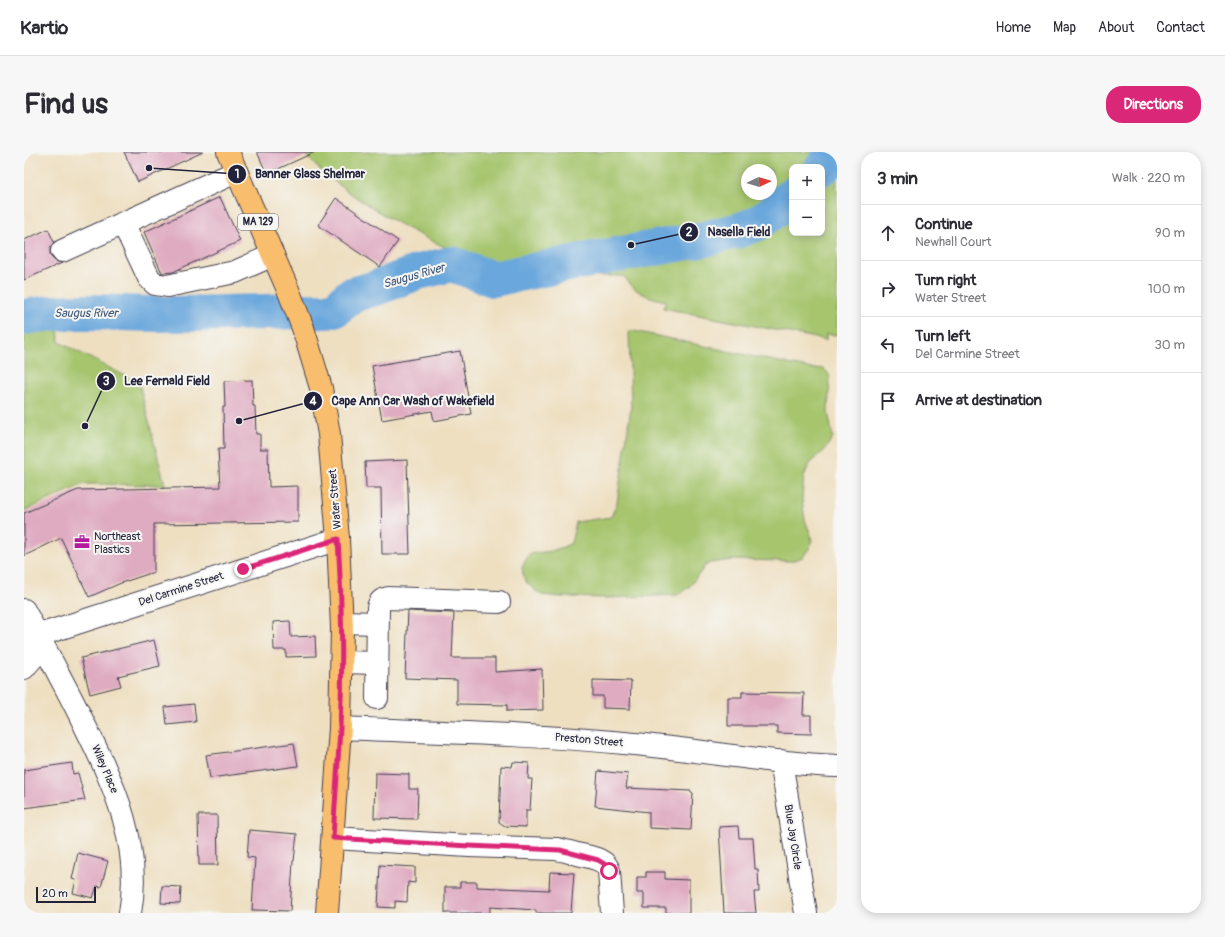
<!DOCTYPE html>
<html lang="en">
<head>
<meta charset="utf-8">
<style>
  :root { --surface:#fff; --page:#f7f7f7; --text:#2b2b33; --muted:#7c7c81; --line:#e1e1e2; --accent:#db2777 }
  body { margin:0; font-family:Pangolin,sans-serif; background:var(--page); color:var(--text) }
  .controls { position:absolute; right:12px; top:12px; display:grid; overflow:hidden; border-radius:8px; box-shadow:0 2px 10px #0003 }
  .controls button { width:36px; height:36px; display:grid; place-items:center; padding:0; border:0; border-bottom:1px solid var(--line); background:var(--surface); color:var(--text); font:20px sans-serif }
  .compass { position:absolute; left:717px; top:12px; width:36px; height:36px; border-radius:50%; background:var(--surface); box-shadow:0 2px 10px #0003; rotate:86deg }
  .scale { position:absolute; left:12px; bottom:10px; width:60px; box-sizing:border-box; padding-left:4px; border:2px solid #22223b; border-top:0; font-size:11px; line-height:14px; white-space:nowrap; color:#22223b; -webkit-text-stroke:3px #f6f6f2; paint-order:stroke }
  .stop { position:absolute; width:12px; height:12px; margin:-9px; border:3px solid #db2777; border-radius:50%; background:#fff }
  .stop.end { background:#db2777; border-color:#fff; box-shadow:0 1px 4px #0008 }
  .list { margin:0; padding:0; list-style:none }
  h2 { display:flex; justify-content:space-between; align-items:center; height:52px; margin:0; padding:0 16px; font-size:17px }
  h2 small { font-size:13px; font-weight:400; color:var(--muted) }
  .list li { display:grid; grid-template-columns:26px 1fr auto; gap:12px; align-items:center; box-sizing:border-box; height:56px; padding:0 16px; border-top:1px solid var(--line) }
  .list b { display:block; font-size:15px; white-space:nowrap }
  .list p { margin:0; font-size:13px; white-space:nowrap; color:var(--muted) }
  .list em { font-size:13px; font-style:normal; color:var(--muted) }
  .icon { flex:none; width:22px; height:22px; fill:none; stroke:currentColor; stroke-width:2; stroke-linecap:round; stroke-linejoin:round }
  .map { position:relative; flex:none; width:813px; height:761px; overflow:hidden; border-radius:16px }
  header { display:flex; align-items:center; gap:24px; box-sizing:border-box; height:56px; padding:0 20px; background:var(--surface); border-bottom:1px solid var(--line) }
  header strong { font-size:19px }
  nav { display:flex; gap:22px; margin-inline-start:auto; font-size:14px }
  .intro { display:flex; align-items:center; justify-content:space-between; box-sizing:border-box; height:96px; padding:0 24px }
  h1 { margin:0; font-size:28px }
  .button { padding:10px 18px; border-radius:16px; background:var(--accent); color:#fff; font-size:14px; font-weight:700 }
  main { display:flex; gap:24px; padding:0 24px }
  aside { flex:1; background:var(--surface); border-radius:16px; box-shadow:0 2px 10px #0003 }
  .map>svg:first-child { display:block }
  .green { fill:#a6c56d; stroke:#647454; fill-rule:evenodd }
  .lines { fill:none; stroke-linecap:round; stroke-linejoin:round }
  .river { stroke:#6aa7dc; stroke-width:36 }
  .building { fill:#dfabc1 }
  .minor-casing { stroke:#413e4f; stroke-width:24 }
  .major-casing { stroke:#413e4f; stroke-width:24 }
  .minor { stroke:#fff; stroke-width:22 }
  .major { stroke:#f9be6d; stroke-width:22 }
  .route { stroke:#db2777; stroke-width:5 }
  .labels { text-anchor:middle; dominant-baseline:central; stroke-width:4; stroke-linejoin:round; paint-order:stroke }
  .shield { fill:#f6f6f2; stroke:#626272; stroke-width:1 }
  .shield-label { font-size:10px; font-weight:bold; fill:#22223b }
  .street-label { font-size:11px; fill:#22223b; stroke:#f6f6f2 }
  .poi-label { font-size:11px; fill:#22223b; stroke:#f6f6f2; text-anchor:start }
  .water-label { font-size:12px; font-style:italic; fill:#3f577b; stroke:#f6f6f2 }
  .leader { fill:none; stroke:#22223b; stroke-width:1.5 }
  .callout-dot { fill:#22223b; stroke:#f6f6f2; stroke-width:1.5 }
  .mark-label { font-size:12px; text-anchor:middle; font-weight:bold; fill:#fff }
  .callout-label { font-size:12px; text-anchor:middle; font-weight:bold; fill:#22223b; stroke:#f6f6f2; stroke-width:4; stroke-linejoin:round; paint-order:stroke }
</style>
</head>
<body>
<header>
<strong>Kartio</strong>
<nav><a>Home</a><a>Map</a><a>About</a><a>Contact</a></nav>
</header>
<div class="intro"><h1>Find us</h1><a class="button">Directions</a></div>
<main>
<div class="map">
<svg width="813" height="761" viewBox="0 0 813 761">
  <rect width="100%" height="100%" fill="#f6f6f2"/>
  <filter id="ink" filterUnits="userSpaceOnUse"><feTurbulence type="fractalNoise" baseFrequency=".025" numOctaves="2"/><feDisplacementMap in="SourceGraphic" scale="8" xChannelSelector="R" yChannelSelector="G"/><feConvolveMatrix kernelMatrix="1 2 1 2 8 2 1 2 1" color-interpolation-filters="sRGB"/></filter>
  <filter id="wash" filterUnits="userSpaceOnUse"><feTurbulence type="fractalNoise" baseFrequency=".012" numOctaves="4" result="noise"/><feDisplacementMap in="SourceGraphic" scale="16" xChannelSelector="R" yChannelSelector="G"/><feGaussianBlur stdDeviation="0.9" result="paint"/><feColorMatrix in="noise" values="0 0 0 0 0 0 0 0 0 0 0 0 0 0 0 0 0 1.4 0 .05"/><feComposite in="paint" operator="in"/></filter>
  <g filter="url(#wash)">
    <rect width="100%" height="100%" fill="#eedfc1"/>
    <g class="green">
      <path d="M 278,0 L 792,0 L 793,4 L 799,0 L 813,0 L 813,183 L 802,182 L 802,188 L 639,156 L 642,149 C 623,145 611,141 600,124 L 569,124 L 561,120 C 546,121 531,123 516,124 C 510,125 503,127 497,126 C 485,124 464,114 452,109 C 393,84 322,47 278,0 ZM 768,15 L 798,15 L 798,81 L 768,81 ZM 723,18 L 747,18 L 747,42 L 723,42 Z"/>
      <polygon points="34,160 35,190 115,231 141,333 60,332 0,359 0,165"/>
      <path d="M 605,179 L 610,179 L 788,217 L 799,216 L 804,221 L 806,226 L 804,260 L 809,285 L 800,299 L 791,306 L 784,315 L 780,324 L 778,347 L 781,368 L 787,383 L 788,389 L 787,394 L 779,405 L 767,409 L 707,408 L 686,411 L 681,414 L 665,435 L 653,443 L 582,446 L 537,445 L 518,443 L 513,440 L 503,431 L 499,422 L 498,415 L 505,402 C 520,400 534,399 547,391 L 552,370 L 587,365 L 593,351 L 607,255 Z"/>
    </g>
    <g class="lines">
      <g class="river">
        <polyline points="798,16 813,4"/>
        <path d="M 0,165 C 45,156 91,162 136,162 C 192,162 248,159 304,159 L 313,156 L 327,143 L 352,136 L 394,120 L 428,112 L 469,127 L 548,111 L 681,87 L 716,78 L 732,72 L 748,61 L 768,43"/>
      </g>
    </g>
    <g id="blocks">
      <g class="building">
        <polygon points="100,0 179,0 114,30"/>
        <polygon points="233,0 291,0 243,22"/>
        <polygon points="196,45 216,89 149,120 138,121 120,80"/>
        <polygon points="312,46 374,89 356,115 294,73"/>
        <polygon points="24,77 30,90 26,97 26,104 31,109 38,111 0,128 0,88"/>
        <polygon points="436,199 447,262 410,269 408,259 358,268 348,214"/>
        <polygon points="228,228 229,254 231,254 232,282 236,282 236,297 244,297 245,335 274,334 274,370 130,372 130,420 97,431 65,445 37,386 0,404 0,361 54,338 196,335 194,297 200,297 199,255 201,255 200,229"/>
        <polygon points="383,308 386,402 358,402 357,336 342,336 341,310"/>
        <polygon points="384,459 430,461 428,506 471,506 471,520 518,517 519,558 483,559 483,553 433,552 433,528 381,526"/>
        <polygon points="266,469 267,485 291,484 292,504 262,505 262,498 250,498 249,470"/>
        <polygon points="130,488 136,514 94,524 97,534 66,542 57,506"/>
        <polygon points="569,528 607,529 606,557 579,556 579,544 569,544"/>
        <polygon points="718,540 780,541 779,563 787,563 787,582 753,581 753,574 704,574 704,545 718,545"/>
        <polygon points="170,552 172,570 143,573 141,555"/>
        <polygon points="270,591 274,614 186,626 182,603"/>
        <polygon points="489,610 505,611 504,627 508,627 506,658 502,658 502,675 481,674 475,670 477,614 488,615"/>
        <polygon points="48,611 49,622 54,621 61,648 0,656 0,618"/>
        <polygon points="574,619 604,622 602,636 667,639 667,641 669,641 667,678 625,676 625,660 571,654"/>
        <polygon points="351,621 385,622 385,637 394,637 393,667 350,666"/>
        <polygon points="174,663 193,663 194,713 175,713"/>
        <polygon points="714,674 715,686 729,686 731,717 734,717 735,740 730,740 732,761 700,761 695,675"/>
        <polygon points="225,678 273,682 270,709 269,709 266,759 228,758 231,706 223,705"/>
        <polygon points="54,701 84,709 77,735 73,734 69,746 49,741 52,728 48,727"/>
        <polygon points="356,713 391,715 391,731 384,730 383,750 371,749 371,756 354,755"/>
        <polygon points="526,720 550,721 547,761 512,761 512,758 466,755 466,761 421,761 421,735 436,735 436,730 453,730 453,735 525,738"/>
        <polygon points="622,720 641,720 641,727 665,728 665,761 642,761 642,756 620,756 620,741 613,741 613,725 622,725"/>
        <polygon points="138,734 157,735 156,752 137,751"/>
      </g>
    </g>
  </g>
  <g filter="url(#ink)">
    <use href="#blocks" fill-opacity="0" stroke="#413e4f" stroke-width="1"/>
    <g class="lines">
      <defs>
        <g id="minor">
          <polyline points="99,71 125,126 131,132 143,134 211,120 249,103"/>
          <polyline points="38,99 212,20"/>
          <path d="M 0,458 C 21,497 43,536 62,576 C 91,634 118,695 106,761"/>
          <polyline points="318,470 353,471"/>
          <polyline points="0,488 314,387"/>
          <polyline points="318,510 353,511"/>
          <polyline points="0,516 19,494"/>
          <path d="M 353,546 L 354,456 C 355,450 358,447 364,446 L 475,450"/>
          <path d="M 316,576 C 411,580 506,582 600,591 C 671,597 742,611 813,614"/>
          <polyline points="757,609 782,761"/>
          <path d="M 309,686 L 445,694 L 532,697 C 539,698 546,700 553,702 C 564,705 582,706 585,719 L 588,761"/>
        </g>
        <polyline id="major" points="204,0 265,140 279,176 297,236 305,282 314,387 318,476 316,576 303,761"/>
      </defs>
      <use href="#minor" class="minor-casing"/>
      <use href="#major" class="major-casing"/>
      <use href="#minor" class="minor"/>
      <use href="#major" class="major"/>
    </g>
  </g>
  <g class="lines" filter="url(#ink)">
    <path class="route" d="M 219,417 L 314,387 C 318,450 319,513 316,576 C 314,613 311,650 309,686 L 445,694 L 536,698 L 574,708 L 582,713 L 585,719"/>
  </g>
  <defs>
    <symbol id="office-bare" viewBox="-9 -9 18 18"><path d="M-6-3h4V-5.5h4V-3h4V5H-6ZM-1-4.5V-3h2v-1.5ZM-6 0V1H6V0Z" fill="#b5179e" stroke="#f6f6f2" stroke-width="2.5" paint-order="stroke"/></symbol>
  </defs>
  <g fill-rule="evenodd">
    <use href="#office-bare" x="47" y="379" width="22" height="22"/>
  </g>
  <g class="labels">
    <rect class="shield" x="214" y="62" width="40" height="16" rx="3"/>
    <g class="shield-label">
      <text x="234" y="70">MA 129</text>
    </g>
    <g class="street-label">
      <text transform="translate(311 347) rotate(-95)">Water Street</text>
      <text transform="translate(157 437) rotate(-18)">Del Carmine Street</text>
      <text transform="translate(565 588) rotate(5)">Preston Street</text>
      <text transform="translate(81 617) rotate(67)">Wiley Place</text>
      <text transform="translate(769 685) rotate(81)">Blue Jay Circle</text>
    </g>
    <g class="poi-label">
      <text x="70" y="384">Northeast<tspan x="70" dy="13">Plastics</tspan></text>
    </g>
    <g class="water-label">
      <text transform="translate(390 124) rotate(-16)">Saugus River</text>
      <text x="62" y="161">Saugus River</text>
    </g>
  </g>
  <path class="leader" d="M125 16L213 22M607 93L665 80M61 274L82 229M215 269L289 249"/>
  <g class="callout-dot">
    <circle cx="125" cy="16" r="4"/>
    <circle cx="607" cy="93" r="4"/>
    <circle cx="61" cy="274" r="4"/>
    <circle cx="215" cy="269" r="4"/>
    <circle cx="213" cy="22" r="10"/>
    <circle cx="665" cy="80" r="10"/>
    <circle cx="82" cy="229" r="10"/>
    <circle cx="289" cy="249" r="10"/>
  </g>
  <g class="mark-label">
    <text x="213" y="26">1</text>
    <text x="665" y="84">2</text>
    <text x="82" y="233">3</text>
    <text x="289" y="253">4</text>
  </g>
  <g class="callout-label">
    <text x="286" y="26">Banner Glass Shelmar</text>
    <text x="715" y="84">Nasella Field</text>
    <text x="143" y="233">Lee Fernald Field</text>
    <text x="389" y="253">Cape Ann Car Wash of Wakefield</text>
  </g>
</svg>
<div class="controls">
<button>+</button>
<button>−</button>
</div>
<svg class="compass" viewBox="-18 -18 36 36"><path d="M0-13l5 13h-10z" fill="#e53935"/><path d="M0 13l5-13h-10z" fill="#7c7c81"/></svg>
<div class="scale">20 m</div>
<div class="stop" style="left:585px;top:719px"></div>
<div class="stop end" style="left:219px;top:417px"></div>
</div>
<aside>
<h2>3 min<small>Walk · 220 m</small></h2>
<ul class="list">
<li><svg class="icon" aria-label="ahead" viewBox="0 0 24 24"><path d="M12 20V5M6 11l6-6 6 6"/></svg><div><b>Continue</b><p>Newhall Court</p></div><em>90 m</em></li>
<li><svg class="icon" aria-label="right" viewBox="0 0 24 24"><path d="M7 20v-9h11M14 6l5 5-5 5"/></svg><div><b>Turn right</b><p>Water Street</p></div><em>100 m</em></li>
<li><svg class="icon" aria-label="left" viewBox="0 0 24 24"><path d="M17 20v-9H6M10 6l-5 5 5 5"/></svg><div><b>Turn left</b><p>Del Carmine Street</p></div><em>30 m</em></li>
<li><svg class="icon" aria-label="arrive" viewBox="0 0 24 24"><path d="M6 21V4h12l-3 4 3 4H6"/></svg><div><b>Arrive at destination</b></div></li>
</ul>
</aside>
</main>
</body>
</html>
